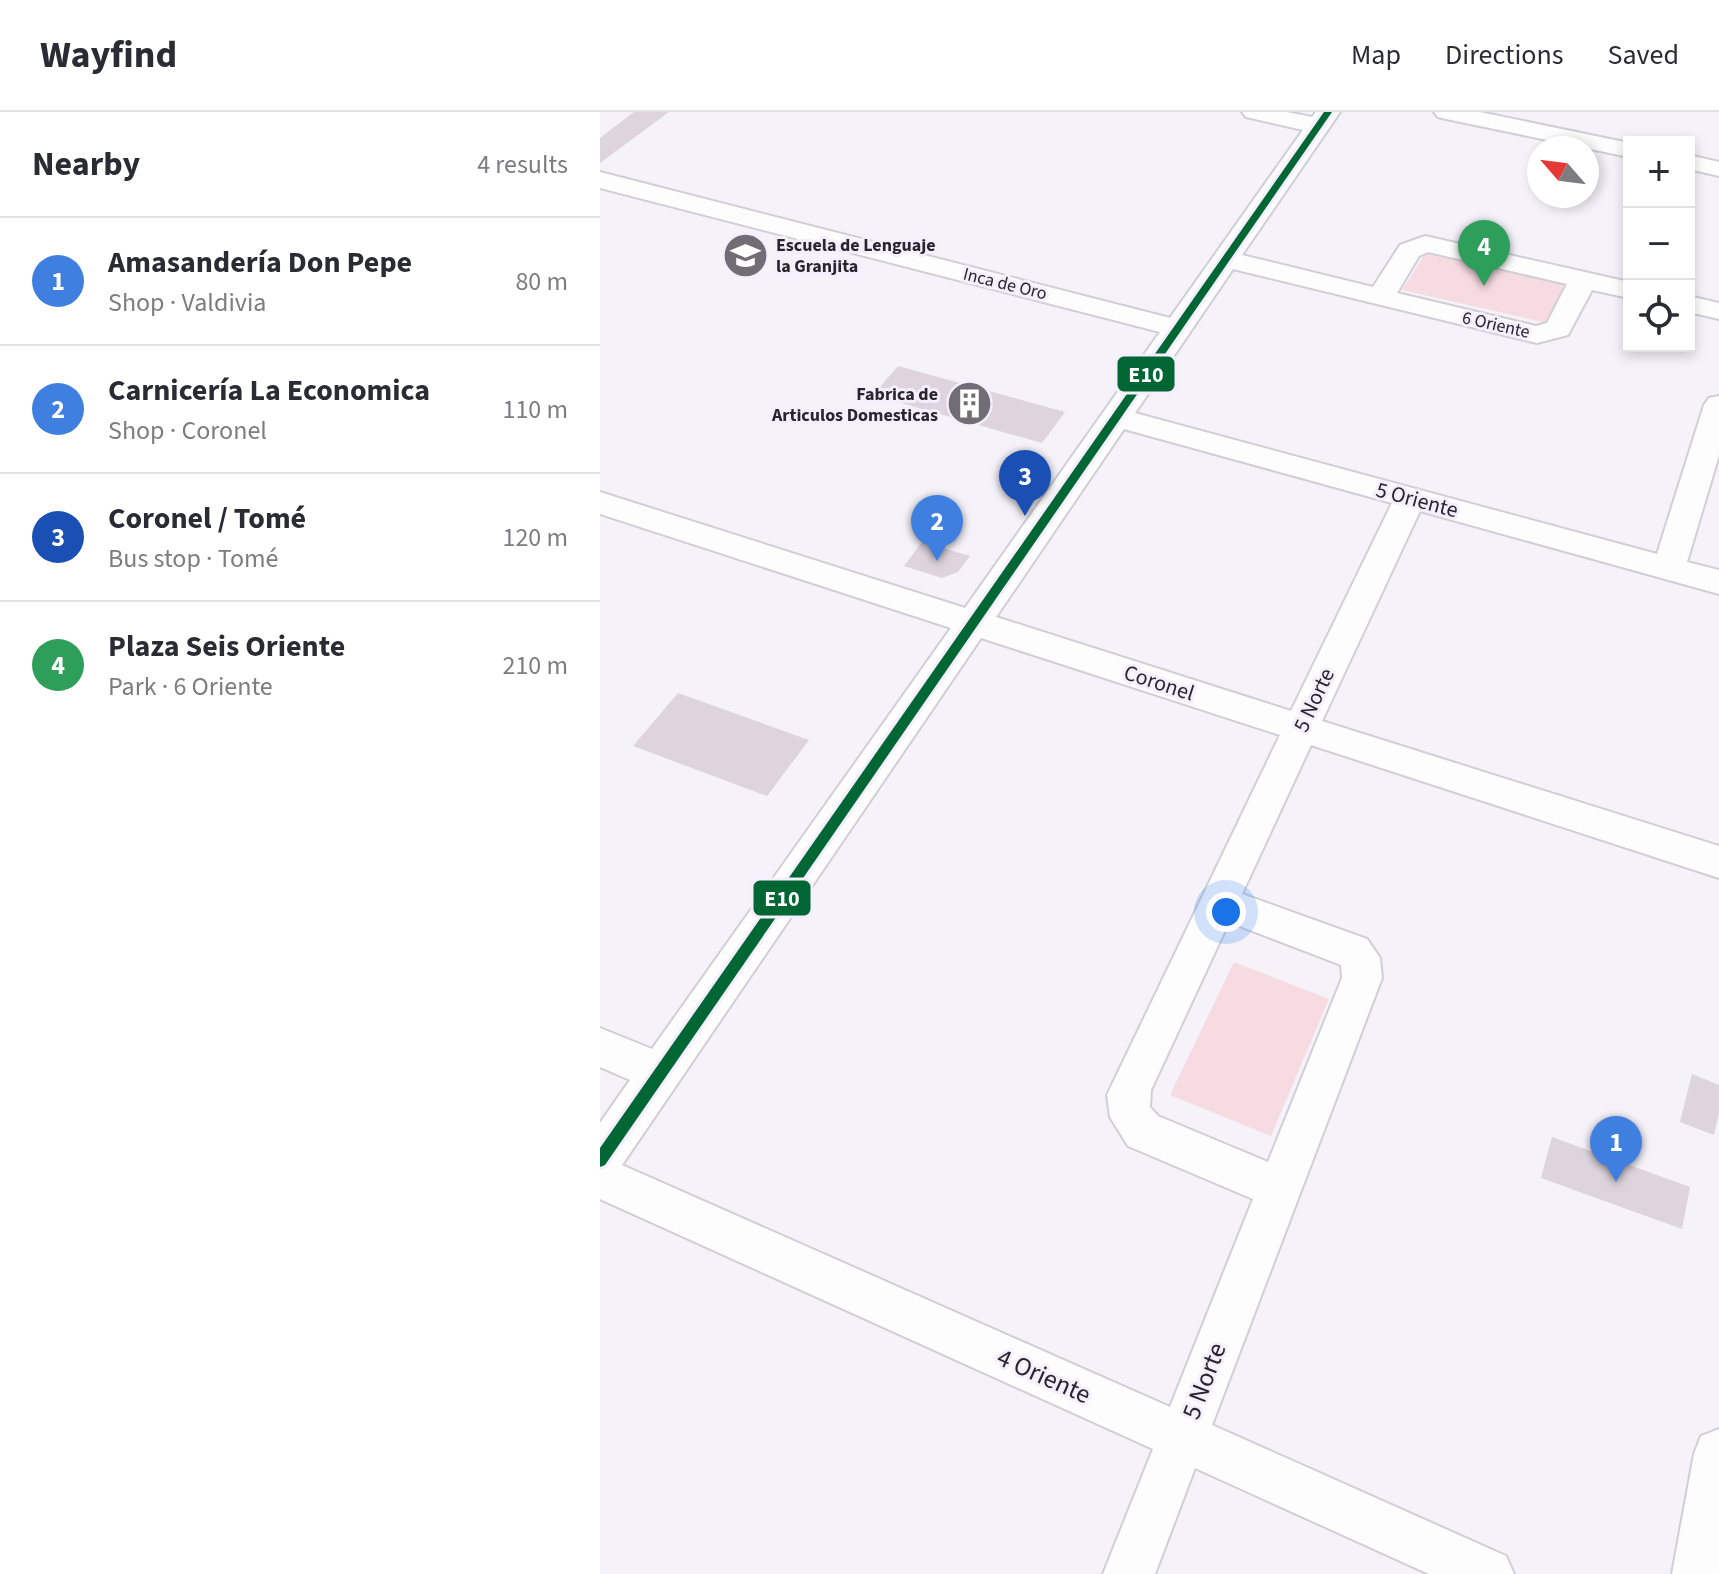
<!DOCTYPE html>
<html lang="en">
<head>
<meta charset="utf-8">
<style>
  :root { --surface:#fff; --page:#f2f2f3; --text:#2b2b33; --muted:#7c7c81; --line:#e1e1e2; --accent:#db2777 }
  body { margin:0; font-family:"Source Sans 3",sans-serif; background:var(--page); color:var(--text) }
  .controls { position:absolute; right:24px; top:24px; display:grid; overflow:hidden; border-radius:0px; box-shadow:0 4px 12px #0003 }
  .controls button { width:72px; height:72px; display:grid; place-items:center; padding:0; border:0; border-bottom:2px solid var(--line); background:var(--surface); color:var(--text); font:40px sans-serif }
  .compass { position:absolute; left:927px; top:24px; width:72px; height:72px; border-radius:50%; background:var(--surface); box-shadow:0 4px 12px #0003; rotate:298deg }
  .you { position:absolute; left:626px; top:800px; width:28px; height:28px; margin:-20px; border:6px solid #fff; border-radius:50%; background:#1a73e8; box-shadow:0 0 0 12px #1a73e833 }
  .badge { display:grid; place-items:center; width:52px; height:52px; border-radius:50%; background:var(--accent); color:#fff; font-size:26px; font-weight:700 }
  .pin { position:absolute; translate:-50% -66px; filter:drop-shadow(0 2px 4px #0008) }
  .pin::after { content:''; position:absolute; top:42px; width:28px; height:24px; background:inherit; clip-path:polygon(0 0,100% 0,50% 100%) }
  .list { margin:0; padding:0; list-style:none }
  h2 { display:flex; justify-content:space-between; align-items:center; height:104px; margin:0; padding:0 32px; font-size:34px }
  h2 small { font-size:26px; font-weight:400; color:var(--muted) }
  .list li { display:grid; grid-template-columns:52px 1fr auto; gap:24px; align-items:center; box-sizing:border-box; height:128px; padding:0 32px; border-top:2px solid var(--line) }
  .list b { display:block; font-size:30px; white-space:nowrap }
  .list p { margin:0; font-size:26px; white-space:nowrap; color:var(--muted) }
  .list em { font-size:26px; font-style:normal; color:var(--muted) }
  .icon { flex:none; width:44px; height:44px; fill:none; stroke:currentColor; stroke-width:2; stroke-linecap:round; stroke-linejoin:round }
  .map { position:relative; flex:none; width:1119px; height:1462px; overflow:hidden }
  header { display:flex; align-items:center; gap:48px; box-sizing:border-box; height:112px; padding:0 40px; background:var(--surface); border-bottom:2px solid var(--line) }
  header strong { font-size:38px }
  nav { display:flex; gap:44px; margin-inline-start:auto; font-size:28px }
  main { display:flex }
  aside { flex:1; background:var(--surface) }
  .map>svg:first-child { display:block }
  .green { fill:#f6dbe1 }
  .building { fill:#ddd4dd }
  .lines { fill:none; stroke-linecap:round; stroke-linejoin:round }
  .minor-casing { stroke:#d1cfd6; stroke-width:4 }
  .minor { fill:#fefdfe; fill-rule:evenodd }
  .bus-1-casing { stroke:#f4effd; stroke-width:6 }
  .bus-1 { fill:#063; fill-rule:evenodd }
  .labels { text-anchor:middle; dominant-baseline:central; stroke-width:6; stroke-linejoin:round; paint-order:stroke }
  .far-poi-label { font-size:18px; font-weight:bold; fill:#28262c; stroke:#f4effd; text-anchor:start }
  .far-street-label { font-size:18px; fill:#28262c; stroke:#f4effd }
  .street-label { font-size:22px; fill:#28262c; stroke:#f4effd }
  .near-street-label { font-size:26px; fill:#28262c; stroke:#f4effd }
  .line-badge { stroke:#f4effd; stroke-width:3 }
  .badge-label { font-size:22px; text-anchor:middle; font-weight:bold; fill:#fff }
</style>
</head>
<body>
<header>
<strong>Wayfind</strong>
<nav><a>Map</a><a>Directions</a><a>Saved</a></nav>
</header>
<main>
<aside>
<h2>Nearby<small>4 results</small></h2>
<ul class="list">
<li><span class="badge" style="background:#3f7fe0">1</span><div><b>Amasandería Don Pepe</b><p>Shop · Valdivia</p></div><em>80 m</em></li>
<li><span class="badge" style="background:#3f7fe0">2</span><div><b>Carnicería La Economica</b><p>Shop · Coronel</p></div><em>110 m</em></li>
<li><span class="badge" style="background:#1a4fb4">3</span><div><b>Coronel / Tomé</b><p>Bus stop · Tomé</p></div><em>120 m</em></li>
<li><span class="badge" style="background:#2e9e5b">4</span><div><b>Plaza Seis Oriente</b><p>Park · 6 Oriente</p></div><em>210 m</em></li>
</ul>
</aside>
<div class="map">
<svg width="1119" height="1462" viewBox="0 0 1119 1462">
  <rect width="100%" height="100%" fill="#f5f2fa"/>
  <g class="green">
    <polygon points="827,139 965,171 947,211 802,178"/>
    <polygon points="634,850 729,887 671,1024 570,983"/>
  </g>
  <g class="building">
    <polygon points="34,0 69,0 0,51 0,26"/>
    <polygon points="298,254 465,300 442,331 273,283"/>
    <polygon points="322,430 370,444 358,460 342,466 304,454"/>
    <polygon points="78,581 209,628 167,684 33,634"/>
    <polygon points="1092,962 1119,973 1119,1001 1114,1023 1080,1010"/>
    <polygon points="952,1025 1090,1075 1082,1117 941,1066"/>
  </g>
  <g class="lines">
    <defs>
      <g id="minor">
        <path d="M 642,0 L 687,0 L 712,5 L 716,0 L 740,0 L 642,143 L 773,175 L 800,133 L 825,124 L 1029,170 L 1029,186 L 992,178 L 968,223 L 937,231 L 633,157 L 535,301 L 1057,442 L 1104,293 L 1109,286 L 1119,284 L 1119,343 L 1087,450 L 1119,458 L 1119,482 L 820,399 L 722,609 L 1119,734 L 1119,766 L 711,633 L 642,782 L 767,827 L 780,846 L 782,866 L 612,1313 L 906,1444 L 914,1462 L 829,1462 L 595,1356 L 555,1462 L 503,1462 L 553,1337 L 0,1087 L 0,1011 L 30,968 L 0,955 L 0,916 L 52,937 L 351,516 L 0,402 L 0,380 L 365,496 L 560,220 L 0,76 L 0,60 L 570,206 L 703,18 L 646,5 ZM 828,140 L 967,172 L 947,211 L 936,214 L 797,181 L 819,144 ZM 524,317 L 792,391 L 691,599 L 396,505 ZM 381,526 L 680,623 L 507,983 L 510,1005 L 528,1034 L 653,1087 L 570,1295 L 22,1053 ZM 629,810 L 741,853 L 742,866 L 668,1050 L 558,1004 L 550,995 L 551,978 Z"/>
        <polygon points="834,0 880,0 1029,31 1029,45 846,7 838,5"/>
        <polygon points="1089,43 1119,50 1119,64 1089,57"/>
        <polygon points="1089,184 1119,191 1119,207 1089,200"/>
        <polygon points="1119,1317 1119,1462 1072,1462 1094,1342 1101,1324"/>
      </g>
    </defs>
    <use href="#minor" class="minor-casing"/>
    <use href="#minor" class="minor"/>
    <defs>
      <polygon id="bus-1" points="724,0 732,0 5,1053 0,1055 0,1036"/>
    </defs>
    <use href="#bus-1" class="bus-1-casing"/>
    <use href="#bus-1" class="bus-1"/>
  </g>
  <defs>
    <symbol id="school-disc" viewBox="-11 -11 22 22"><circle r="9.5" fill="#706d74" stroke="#f4effd"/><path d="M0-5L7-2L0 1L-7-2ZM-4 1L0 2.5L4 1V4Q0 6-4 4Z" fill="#fff"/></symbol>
    <symbol id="building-disc" viewBox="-11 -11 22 22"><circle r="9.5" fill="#706d74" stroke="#f4effd"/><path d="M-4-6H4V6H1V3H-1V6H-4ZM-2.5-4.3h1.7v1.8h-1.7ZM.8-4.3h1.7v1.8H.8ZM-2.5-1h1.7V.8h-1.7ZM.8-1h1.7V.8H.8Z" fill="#fff"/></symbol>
  </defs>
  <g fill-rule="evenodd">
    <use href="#school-disc" x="120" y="118" width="51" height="51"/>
    <use href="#building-disc" x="344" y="266" width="51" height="51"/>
  </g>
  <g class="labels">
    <g class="far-poi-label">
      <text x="176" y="133">Escuela de Lenguaje<tspan x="176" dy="21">la Granjita</tspan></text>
      <text x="338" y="282" text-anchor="end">Fabrica de<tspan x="338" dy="21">Articulos Domesticas</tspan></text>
    </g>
    <g class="far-street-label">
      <text transform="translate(405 172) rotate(14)">Inca de Oro</text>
      <text transform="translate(896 213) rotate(13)">6 Oriente</text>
    </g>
    <g class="street-label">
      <text transform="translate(817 388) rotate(15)">5 Oriente</text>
      <text transform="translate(559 571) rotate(18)">Coronel</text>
      <text transform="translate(714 588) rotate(-65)">5 Norte</text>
    </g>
    <g class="near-street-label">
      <text transform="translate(444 1264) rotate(24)">4 Oriente</text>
      <text transform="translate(604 1269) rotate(-69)">5 Norte</text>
    </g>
  </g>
  <g class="line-badge">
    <rect x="516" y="243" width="60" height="38" rx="8" fill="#063"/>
    <rect x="152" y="767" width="60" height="38" rx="8" fill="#063"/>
  </g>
  <g class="badge-label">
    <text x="546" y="270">E10</text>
    <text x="182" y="794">E10</text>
  </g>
</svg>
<div class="controls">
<button>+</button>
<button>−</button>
<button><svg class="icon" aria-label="locate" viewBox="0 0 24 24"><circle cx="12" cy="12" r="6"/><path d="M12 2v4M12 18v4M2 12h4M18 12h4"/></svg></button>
</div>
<svg class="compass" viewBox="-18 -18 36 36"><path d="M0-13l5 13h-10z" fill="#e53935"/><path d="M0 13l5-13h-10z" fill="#7c7c81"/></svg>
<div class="you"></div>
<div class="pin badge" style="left:1016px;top:1070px;background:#3f7fe0">1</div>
<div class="pin badge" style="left:337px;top:449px;background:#3f7fe0">2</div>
<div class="pin badge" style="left:425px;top:404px;background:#1a4fb4">3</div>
<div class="pin badge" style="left:884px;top:174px;background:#2e9e5b">4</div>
</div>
</main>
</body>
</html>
